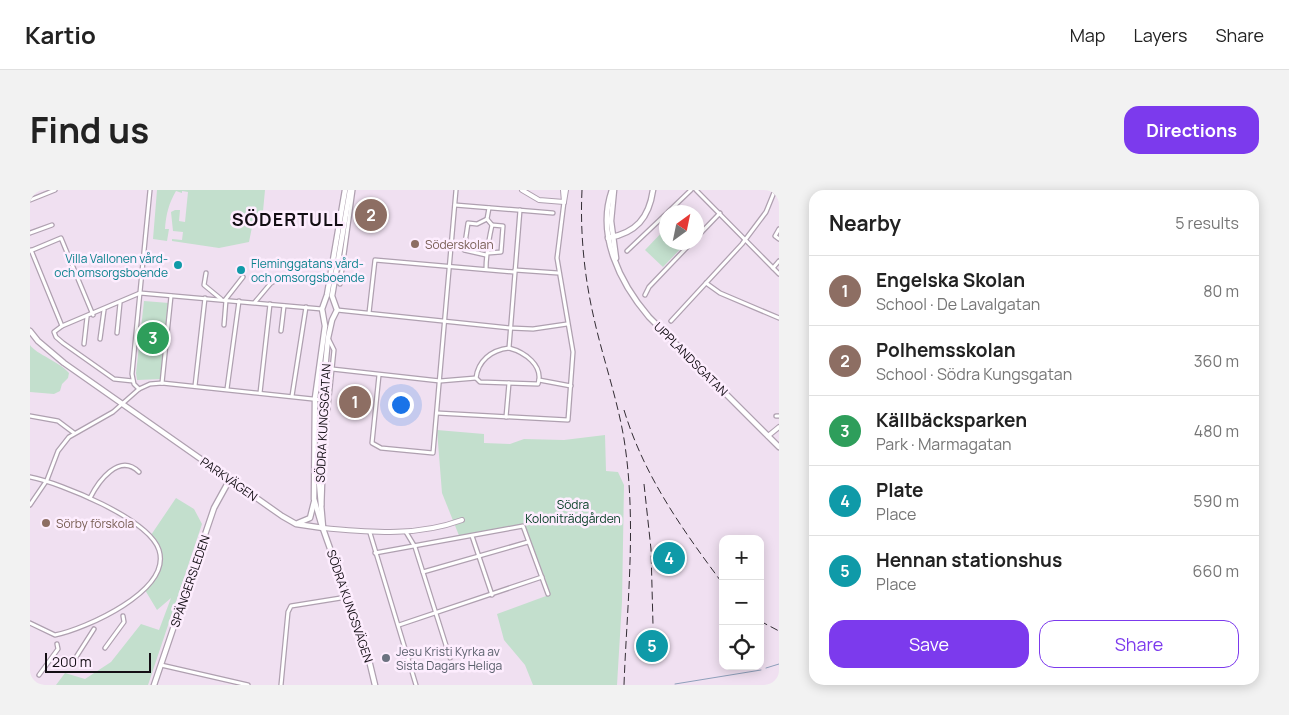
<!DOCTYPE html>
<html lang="en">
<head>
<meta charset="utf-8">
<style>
  :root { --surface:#fff; --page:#f2f2f2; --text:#222; --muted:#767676; --line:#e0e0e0; --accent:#7c3aed }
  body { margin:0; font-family:Manrope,sans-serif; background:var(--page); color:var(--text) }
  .controls { position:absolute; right:15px; bottom:15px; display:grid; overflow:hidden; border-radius:10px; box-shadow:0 2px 12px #0003 }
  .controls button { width:45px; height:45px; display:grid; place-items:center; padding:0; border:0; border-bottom:1px solid var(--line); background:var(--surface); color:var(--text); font:25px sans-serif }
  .compass { position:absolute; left:629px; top:15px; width:45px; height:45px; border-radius:50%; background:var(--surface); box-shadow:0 2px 12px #0003; rotate:33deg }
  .scale { position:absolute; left:15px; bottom:12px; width:106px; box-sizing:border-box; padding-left:5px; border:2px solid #130e14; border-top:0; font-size:14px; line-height:18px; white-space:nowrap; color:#130e14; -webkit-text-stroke:4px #fdedfe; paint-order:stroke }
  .you { position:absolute; left:370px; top:214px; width:18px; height:18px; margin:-12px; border:4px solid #fff; border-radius:50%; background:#1a73e8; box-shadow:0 0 0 8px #1a73e833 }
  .badge { display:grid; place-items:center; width:32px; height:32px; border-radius:50%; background:var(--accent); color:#fff; font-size:16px; font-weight:700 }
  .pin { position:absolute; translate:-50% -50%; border:2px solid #fff; box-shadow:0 1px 5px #0006 }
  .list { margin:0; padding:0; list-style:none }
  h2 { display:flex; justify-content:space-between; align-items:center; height:65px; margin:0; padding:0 20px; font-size:21px }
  h2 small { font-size:16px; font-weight:400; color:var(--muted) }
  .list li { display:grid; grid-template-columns:32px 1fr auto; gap:15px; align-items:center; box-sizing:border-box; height:70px; padding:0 20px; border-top:1px solid var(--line) }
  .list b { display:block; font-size:19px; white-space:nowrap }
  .list p { margin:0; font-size:16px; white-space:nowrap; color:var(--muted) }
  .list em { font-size:16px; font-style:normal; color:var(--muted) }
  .actions { display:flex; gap:10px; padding:15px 20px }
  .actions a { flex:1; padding:11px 0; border:1px solid var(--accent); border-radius:15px; text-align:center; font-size:18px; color:var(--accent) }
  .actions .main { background:var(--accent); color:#fff }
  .icon { flex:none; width:28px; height:28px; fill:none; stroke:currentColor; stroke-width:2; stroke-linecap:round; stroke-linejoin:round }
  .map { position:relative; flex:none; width:749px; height:495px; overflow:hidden; border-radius:15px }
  header { display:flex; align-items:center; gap:30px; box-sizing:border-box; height:70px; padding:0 25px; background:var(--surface); border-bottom:1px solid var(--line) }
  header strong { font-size:24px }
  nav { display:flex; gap:28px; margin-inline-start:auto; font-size:18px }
  .intro { display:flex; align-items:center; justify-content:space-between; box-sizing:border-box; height:120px; padding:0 30px }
  h1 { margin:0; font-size:35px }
  .button { padding:12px 22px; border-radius:15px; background:var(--accent); color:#fff; font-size:18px; font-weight:700 }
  main { display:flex; gap:30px; padding:0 30px }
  aside { flex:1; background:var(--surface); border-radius:15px; box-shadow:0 2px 12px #0003 }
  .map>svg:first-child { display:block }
  .green { fill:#c3dfcd }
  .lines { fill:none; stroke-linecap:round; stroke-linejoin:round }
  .stream { stroke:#8e9fba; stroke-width:1 }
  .minor-casing { stroke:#afa0b0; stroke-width:5.5 }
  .tertiary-casing { stroke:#afa0b0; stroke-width:6 }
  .secondary-casing { stroke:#afa0b0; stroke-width:7 }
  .minor { stroke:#fff; stroke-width:3 }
  .tertiary { stroke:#fff; stroke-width:4 }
  .secondary { stroke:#fff; stroke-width:4.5 }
  .rail { stroke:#322c33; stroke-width:1; stroke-dasharray:8 4; stroke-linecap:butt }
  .education-dot { fill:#8d6e63; stroke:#fdedfe; stroke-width:2 }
  .culture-dot { fill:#0f9aa8; stroke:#fdedfe; stroke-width:2 }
  .worship-dot { fill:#6b7280; stroke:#fdedfe; stroke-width:2 }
  .labels { text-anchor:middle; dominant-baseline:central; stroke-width:5; stroke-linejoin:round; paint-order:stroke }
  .education-label { font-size:12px; fill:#785e54; stroke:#fdedfe; text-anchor:start }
  .culture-label { font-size:12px; fill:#0d838f; stroke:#fdedfe; text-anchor:end }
  .street-label { font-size:12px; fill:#130e14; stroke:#fdedfe }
  .park-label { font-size:12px; fill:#003a20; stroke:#fdedfe }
  .worship-label { font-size:12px; fill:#5b616d; stroke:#fdedfe; text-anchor:start }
  .district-label { font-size:18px; font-weight:bold; letter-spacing:1px; fill:#130e14; stroke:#fdedfe }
</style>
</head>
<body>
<header>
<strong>Kartio</strong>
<nav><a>Map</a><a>Layers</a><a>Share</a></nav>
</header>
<div class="intro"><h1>Find us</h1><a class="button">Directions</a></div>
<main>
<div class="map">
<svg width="749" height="495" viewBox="0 0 749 495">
  <rect width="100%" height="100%" fill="#f0e0f1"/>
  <g class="green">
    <path d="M 127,0 L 235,0 L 232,32 L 223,32 L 219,52 L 189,58 L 142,51 L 142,49 L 152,50 L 153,42 L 143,41 L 141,22 L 145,20 L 150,20 L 149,31 L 155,32 L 158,2 L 152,1 L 152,3 L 146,1 C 139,13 136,24 135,39 L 139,39 L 137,51 L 123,49 Z"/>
    <polygon points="636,38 636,52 656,53 633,77 615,60"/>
    <polygon points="114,111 139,113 132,189 107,190 106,183"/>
    <path d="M 0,155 C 6,164 30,172 39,183 L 38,188 L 32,194 L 30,201 L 24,204 L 0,202 Z"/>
    <polygon points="407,240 454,244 454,253 480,254 494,249 534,250 575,245 576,281 588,282 594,295 592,412 587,495 503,495 495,475 474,450 467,424 516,406 494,336 430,348 412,303"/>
    <polygon points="146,308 164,319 172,334 118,495 26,495 35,483 55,489 81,472 111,434 129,440 141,408 127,420 115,400 121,393 132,369 127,355 121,345"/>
  </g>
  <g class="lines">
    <g class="stream">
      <polyline points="736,478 749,474"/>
      <polyline points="645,494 731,480"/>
    </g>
    <defs>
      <g id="minor">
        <polyline points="666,0 749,84"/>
        <polyline points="0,10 25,0"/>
        <polyline points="425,15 523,23"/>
        <polyline points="459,18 457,29 462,35"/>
        <polyline points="638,22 661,0"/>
        <polyline points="749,39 745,46 749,49"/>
        <polyline points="0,43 22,35"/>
        <polyline points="666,48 690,23"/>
        <polyline points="1,60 32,136"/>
        <polyline points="0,61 31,48 63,125"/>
        <polyline points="597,61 636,24"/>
        <polyline points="456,65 434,60 438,33 447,34 457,29"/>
        <polyline points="743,78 749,71"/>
        <path d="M 456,79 C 456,65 459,49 462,35 L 473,36 L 471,62 L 458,63"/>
        <polyline points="485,80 528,83"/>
        <polyline points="176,83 174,95 191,109"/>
        <polyline points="676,93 690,103 749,128"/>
        <polyline points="310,94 323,0"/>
        <polyline points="615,105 619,97 662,52"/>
        <polyline points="195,110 213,87"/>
        <polyline points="225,112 241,93 248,89"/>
        <polyline points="307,120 480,138 503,139 537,134"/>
        <polyline points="339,123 345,70 484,82"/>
        <polyline points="641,131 712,54 736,22 745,0"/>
        <polyline points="194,135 196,110"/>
        <polyline points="251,141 254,116"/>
        <polyline points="87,143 90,113"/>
        <polyline points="70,149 74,120"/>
        <polyline points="54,154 57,127"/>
        <path d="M 479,158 C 494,162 514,175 508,194 L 450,192 L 446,188 C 448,171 461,160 479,158 Z"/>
        <polyline points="479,158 490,20"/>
        <polyline points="302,179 410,191 446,188"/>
        <polyline points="349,185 342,253 351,258 403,263 426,0"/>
        <polyline points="509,190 541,196"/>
        <polyline points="103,191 84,189 33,153 26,147 24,142 32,136 110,103 292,119"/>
        <polyline points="132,193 141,106"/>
        <polyline points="165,196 175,108"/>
        <polyline points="109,199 104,194 102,184 120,0"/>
        <polyline points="197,199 209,111"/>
        <polyline points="230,203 240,114"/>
        <polyline points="262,206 276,117"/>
        <polyline points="407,223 538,230 543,162 527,68 534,12"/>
        <polyline points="0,226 28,231 44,243"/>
        <polyline points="746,226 749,226"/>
        <polyline points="476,227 479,193"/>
        <path d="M 0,287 C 31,293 119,329 129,360 C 142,401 55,439 25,445 L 0,433"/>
        <path d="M 60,308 C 68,292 89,262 109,282"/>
        <polyline points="0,315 17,290 28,261 39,247 83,222 109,199 120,194 132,193 292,210"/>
        <polyline points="292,315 294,257 304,160 298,148"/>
        <polyline points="376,342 385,357 420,468"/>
        <polyline points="340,343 386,495"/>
        <polyline points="442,346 462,405"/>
        <polyline points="345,363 493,336 518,404"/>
        <polyline points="393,382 498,352"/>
        <polyline points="369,435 512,387"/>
        <polyline points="75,458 94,432 93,426"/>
        <polyline points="379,467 393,462"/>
        <polyline points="41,475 64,439"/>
        <polyline points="131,475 218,495"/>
        <polyline points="9,485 28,459 27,454"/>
        <polyline points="251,495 258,422 261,416 317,407"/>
      </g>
      <g id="tertiary">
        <polyline points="492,0 509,10 534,12"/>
        <polyline points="533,0 534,12"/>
        <polyline points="534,12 536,0"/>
        <polyline points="738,246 749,237"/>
        <path d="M 293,338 C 341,342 386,347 432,330"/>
      </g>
      <g id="secondary">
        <polyline points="315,0 297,105 292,119 295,136 285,208 284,309 291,333 338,466 345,495"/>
        <path d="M 582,0 C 566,45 590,93 619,127 L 749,257"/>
        <polyline points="584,0 581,31 586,68"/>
        <path d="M 578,48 C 606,43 619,28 623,0"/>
        <polyline points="0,141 8,151 34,173 252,326 266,334 293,338"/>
        <polyline points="268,333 280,328 284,312"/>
        <polyline points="293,337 289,292 292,210 298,148 302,130 307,120 302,106 320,0"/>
        <polyline points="124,495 184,318 200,289"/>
      </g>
    </defs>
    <use href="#minor" class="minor-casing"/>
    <use href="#tertiary" class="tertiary-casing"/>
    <use href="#secondary" class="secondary-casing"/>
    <use href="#minor" class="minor"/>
    <use href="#tertiary" class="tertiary"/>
    <use href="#secondary" class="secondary"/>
    <g class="rail">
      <path d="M 552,0 C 550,41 554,84 563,124 C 572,166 587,207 594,249 C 607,331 597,413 594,495"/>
      <path d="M 594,220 C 614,286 652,339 693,394"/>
      <polyline points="614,294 621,359 623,435"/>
      <polyline points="730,431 749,441"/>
    </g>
  </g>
  <g class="education-dot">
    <circle cx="385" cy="54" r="5"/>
    <circle cx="16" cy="333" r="5"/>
  </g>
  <g class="culture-dot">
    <circle cx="148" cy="75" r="5"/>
    <circle cx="211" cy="80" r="5"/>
  </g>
  <circle class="worship-dot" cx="356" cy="468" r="5"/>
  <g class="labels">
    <g class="education-label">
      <text x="395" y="54">Söderskolan</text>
      <text x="26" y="333">Sörby förskola</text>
    </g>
    <g class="culture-label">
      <text x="138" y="68">Villa Vallonen vård-<tspan x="138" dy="14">och omsorgsboende</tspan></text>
      <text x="221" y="73" text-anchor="start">Fleminggatans vård-<tspan x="221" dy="14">och omsorgsboende</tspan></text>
    </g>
    <g class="street-label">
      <text transform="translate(661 169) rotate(45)">UPPLANDSGATAN</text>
      <text transform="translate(293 233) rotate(-87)">SÖDRA KUNGSGATAN</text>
      <text transform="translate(199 289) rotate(35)">PARKVÄGEN</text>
      <text transform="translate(160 391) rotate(-71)">SPÄNGERSLEDEN</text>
      <text transform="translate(320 416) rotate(71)">SÖDRA KUNGSVÄGEN</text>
    </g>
    <g class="park-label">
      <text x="543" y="314">Södra<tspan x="543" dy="14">Koloniträdgården</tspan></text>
    </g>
    <g class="worship-label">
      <text x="366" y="461">Jesu Kristi Kyrka av<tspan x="366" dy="14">Sista Dagars Heliga</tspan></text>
    </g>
    <g class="district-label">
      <text x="258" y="29">SÖDERTULL</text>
    </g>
  </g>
</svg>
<div class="controls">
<button>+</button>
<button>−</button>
<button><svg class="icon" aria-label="locate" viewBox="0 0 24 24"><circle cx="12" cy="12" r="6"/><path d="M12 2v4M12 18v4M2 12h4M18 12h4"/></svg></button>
</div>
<svg class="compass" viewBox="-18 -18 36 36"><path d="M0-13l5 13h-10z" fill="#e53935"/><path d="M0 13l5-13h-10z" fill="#767676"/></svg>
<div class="scale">200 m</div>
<div class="you"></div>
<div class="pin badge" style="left:325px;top:212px;background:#8d6e63">1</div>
<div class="pin badge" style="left:341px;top:25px;background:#8d6e63">2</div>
<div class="pin badge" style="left:123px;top:148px;background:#2e9e5b">3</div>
<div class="pin badge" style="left:639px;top:368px;background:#0f9aa8">4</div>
<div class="pin badge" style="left:622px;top:456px;background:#0f9aa8">5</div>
</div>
<aside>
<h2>Nearby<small>5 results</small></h2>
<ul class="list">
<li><span class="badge" style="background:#8d6e63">1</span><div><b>Engelska Skolan</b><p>School · De Lavalgatan</p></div><em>80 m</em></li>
<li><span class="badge" style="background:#8d6e63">2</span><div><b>Polhemsskolan</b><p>School · Södra Kungsgatan</p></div><em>360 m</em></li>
<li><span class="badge" style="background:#2e9e5b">3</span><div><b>Källbäcksparken</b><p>Park · Marmagatan</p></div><em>480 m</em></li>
<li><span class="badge" style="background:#0f9aa8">4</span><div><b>Plate</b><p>Place</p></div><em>590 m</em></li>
<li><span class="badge" style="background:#0f9aa8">5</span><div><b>Hennan stationshus</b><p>Place</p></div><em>660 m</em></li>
</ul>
<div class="actions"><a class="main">Save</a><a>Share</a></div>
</aside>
</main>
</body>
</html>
